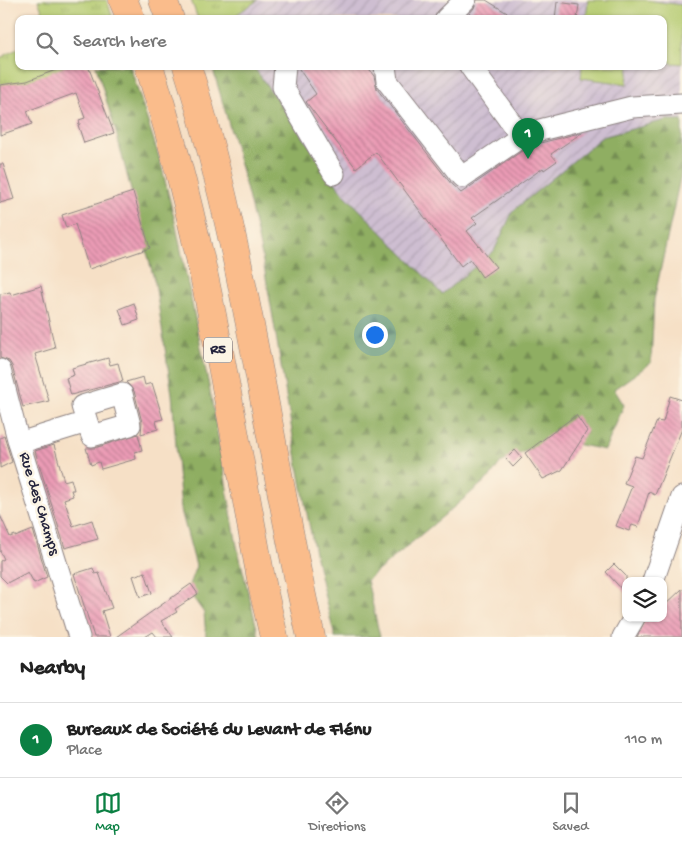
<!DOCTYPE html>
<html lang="en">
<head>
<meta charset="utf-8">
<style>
  :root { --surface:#fff; --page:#f6f6f6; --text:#222; --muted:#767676; --line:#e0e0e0; --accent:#0b8043 }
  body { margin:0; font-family:"Gochi Hand",sans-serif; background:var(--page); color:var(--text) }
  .controls { position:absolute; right:15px; bottom:15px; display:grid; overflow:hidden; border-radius:10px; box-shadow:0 1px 4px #0004 }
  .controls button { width:45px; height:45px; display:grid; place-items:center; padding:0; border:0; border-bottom:1px solid var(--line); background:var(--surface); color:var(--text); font:25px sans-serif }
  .you { position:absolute; left:374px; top:334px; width:18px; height:18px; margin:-12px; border:4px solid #fff; border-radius:50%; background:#1a73e8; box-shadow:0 0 0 8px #1a73e833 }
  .badge { display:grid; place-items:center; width:32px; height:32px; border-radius:50%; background:var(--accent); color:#fff; font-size:16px; font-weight:700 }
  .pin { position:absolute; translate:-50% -41px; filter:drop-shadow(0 1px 2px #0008) }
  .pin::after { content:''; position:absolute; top:26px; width:18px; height:15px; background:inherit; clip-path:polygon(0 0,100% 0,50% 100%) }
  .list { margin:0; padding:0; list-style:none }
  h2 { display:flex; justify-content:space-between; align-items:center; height:65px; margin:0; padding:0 20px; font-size:21px }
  h2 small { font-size:16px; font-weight:400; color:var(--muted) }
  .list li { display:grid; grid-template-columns:32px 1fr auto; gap:15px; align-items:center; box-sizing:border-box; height:75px; padding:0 20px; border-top:1px solid var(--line) }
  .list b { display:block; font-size:19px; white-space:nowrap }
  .list p { margin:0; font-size:16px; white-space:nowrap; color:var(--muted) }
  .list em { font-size:16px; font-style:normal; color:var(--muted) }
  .icon { flex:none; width:28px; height:28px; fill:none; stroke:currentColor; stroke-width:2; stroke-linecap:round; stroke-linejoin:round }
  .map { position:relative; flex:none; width:682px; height:637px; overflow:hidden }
  .search { position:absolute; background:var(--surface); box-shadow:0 1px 4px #0004; left:15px; right:15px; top:15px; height:55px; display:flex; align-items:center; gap:12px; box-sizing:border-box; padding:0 18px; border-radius:10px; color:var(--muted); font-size:19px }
  .sheet { height:140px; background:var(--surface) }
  nav { display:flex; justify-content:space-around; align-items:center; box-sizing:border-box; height:70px; border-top:1px solid var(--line); background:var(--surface); font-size:14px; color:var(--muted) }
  nav a { display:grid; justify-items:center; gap:2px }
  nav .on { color:var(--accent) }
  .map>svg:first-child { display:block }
  .industrial { fill:url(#industrial-furrows) }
  .grass { fill:url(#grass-tufts); stroke:#6b7655 }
  .forest { fill:url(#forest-firs); stroke:#58684e }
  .garden { fill:#b4ca6f; stroke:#6b7655 }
  .building { fill:url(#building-back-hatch) }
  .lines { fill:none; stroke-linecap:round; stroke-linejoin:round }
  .minor-casing { stroke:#8c8180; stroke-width:23 }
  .highway-casing { stroke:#8c8180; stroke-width:29 }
  .minor { stroke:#fff; stroke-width:21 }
  .highway { stroke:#fabc8b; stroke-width:28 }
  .labels { text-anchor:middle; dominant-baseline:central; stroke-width:5; stroke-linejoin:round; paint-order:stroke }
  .shield { fill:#fcf5e5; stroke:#63616e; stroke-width:1 }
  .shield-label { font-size:15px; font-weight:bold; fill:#22223b }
  .street-label { font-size:16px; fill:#22223b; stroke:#fcf5e5 }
</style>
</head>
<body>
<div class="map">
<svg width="682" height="637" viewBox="0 0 682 637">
  <defs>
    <pattern id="industrial-furrows" width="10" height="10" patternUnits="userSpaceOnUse" patternTransform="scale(1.25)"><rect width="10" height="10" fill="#cebed1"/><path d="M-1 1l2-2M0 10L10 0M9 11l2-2" fill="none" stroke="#b1a3b4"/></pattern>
    <pattern id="grass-tufts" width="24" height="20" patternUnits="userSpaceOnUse" patternTransform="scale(1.25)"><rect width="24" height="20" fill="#b4ca6f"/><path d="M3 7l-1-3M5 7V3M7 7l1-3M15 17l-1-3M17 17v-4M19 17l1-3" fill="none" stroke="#9aad61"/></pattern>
    <pattern id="forest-firs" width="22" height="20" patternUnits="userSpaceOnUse" patternTransform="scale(1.25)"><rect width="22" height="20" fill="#8fae62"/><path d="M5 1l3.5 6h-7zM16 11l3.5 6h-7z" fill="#748d52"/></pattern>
    <pattern id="building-back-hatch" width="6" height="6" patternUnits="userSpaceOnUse" patternTransform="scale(1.25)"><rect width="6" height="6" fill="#eb9bb5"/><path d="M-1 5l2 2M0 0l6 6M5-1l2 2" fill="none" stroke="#be7e94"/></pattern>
  </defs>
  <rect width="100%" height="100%" fill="#fcf5e5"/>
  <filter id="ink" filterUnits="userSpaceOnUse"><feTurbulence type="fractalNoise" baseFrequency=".02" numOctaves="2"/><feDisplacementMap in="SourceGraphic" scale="10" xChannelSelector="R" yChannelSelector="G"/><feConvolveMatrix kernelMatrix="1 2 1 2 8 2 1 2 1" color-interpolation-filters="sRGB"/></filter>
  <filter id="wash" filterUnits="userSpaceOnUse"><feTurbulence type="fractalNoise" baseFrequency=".0096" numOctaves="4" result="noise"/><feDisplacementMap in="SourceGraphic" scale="20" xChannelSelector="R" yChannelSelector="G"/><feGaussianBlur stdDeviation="1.12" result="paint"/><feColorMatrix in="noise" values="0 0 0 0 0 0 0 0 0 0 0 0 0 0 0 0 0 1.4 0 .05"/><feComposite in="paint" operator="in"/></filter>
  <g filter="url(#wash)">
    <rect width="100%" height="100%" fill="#f6e0c6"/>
    <polygon class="industrial" points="258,0 682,0 682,120 666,120 513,211 494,251 442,294 342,192 253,66 663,66 663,19 230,19"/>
    <g class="grass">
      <polygon points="38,0 107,0 113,19 45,19"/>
      <polygon points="191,0 258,0 230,19 198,19"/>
      <polygon points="19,48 19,66 72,66 0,90 0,58"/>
    </g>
    <g class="forest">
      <polygon points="96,66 130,66 160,160 176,226 210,391 237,546 259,637 206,637 204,613 194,599 189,585 196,566 181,510 172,394 155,283 117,136"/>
      <path d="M 212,66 L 253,66 L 342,192 L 442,294 L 494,251 L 513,211 L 602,137 L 666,120 L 682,120 L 682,169 L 654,300 L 651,363 L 614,389 L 624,405 L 605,450 L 551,439 L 500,463 L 491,476 L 367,580 L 380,637 L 335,637 C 303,517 287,394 265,272 C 252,203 232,134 212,66 Z"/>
    </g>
    <g class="garden">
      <polygon points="588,0 647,0 682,5 682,64 663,62 663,19 586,19"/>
      <polygon points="582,66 629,66 627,84 581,78"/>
    </g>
    <g id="blocks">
      <g class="building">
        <polygon points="477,0 486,0 517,19 465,19 474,8"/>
        <polygon points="557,2 579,5 577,19 555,19"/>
        <polygon points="66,66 88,66 114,133 84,143 78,125 80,124 79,120 85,118 76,93 27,111 32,124 0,135 0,85 27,81"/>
        <polygon points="297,66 366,66 374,76 377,89 452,185 461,193 529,146 583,132 551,154 557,161 544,170 543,168 472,218 477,223 467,231 496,267 482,277 470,259 461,266 376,152 356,168 306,102 316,94"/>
        <polygon points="0,164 3,164 14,199 0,203"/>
        <polygon points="133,192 150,248 89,269 75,224 66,228 62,215"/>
        <polygon points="41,286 55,348 35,354 49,401 23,407 12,366 9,361 0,358 0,294 10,292 11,295"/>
        <polygon points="134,303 139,320 125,325 119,309"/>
        <polygon points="108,358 110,365 118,363 123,381 71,395 66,378 74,375 72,368"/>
        <polygon points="143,377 145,385 152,383 163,419 156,421 158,429 141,434 142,422 134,391 126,382"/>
        <polygon points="670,396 682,400 682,429 655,495 649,492 638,527 632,525 629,531 616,526 632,486 624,483 635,456 642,458 657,421 663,422"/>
        <polygon points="576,415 587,431 562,470 543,479 525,453"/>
        <polygon points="138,434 142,450 135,452 136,459 101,469 99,462 91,465 86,448 95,448"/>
        <polygon points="4,436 12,462 0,468 0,438"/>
        <polygon points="54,445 64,481 71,479 74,490 71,490 73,496 64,499 73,526 92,520 98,539 65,548 35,451"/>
        <polygon points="515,450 522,458 513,467 506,459"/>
        <polygon points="0,515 10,537 15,535 15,537 33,530 47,577 34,583 28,572 7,583 0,576 0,561 4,559 0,551"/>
        <polygon points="614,564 626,576 626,594 606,572"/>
        <polygon points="93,568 95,574 99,573 112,608 102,611 110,637 94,637 74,574"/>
        <polygon points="145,572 152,593 140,597 133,576"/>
        <polygon points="191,584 198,594 175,609 177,612 161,621 173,637 157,637 153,632 145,637 116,637"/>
        <polygon points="682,589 682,637 637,637 646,618 663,618 663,607"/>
      </g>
    </g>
  </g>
  <g filter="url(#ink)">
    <use href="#blocks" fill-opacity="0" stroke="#8c8180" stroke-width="1"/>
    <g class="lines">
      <defs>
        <g id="minor">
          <polyline points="446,19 465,0"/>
          <polyline points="285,66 283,87 334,174"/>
          <polyline points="385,66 387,81 462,177 515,141 520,135"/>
          <polyline points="470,66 520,135 632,107 682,104"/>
          <polyline points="0,370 19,443 79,637"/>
          <polyline points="19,443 87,422 92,436 130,425 122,394 82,406 87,422"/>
          <polyline points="653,581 682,497"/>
          <polyline points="623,637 634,618"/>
        </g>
        <g id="highway">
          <polyline points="123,0 131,19"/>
          <polyline points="163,0 170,19"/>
          <path d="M 149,66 C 204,236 230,414 263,589 L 274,637"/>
          <path d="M 187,66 C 246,253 268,447 311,637"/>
        </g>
      </defs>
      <use href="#minor" class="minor-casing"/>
      <use href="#highway" class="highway-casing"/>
      <use href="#minor" class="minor"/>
      <use href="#highway" class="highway"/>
    </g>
  </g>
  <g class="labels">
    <rect class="shield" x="204" y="337.5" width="28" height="25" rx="4"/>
    <g class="shield-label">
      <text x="218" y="350">R5</text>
    </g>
    <g class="street-label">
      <text transform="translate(38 504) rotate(73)">Rue des Champs</text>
    </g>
  </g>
</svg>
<div class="controls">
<button><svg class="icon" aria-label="layers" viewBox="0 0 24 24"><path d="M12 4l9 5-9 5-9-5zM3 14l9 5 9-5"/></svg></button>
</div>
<div class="you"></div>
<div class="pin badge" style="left:528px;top:159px">1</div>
<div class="search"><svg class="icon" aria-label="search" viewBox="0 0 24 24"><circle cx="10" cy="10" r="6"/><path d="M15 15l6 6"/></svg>Search here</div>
</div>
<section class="sheet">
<h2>Nearby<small></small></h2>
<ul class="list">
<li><span class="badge">1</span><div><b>Bureaux de Société du Levant de Flénu</b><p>Place</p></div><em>110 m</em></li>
</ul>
</section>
<nav>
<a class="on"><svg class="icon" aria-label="map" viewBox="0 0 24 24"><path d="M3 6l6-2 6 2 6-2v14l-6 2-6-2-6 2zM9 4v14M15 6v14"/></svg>Map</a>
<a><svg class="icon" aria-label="directions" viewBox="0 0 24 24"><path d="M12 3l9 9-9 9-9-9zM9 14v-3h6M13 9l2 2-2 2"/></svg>Directions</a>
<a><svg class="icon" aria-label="saved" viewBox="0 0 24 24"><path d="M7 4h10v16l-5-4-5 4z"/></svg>Saved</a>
</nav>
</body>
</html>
